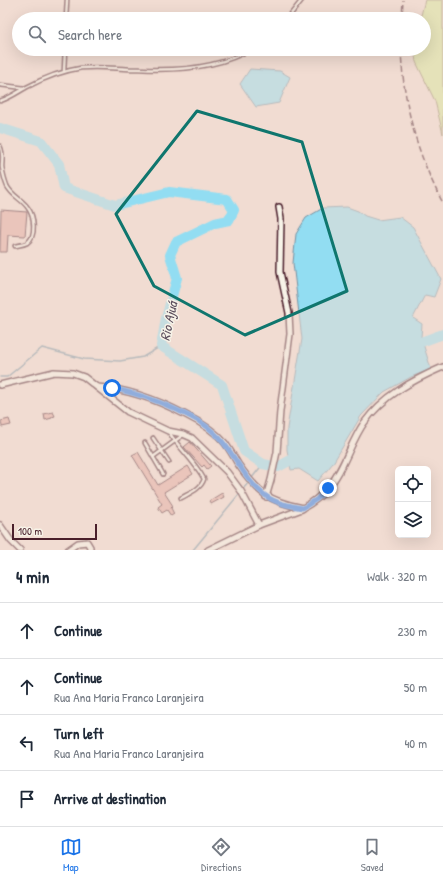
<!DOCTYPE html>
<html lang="en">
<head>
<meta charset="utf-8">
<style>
  :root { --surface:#fff; --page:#f2f2f3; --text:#1f2937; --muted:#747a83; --line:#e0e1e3; --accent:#1a73e8 }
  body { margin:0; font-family:"Patrick Hand",sans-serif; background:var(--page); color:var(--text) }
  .controls { position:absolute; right:12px; bottom:12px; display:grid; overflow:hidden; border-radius:6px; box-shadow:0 4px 16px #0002 }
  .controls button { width:36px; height:36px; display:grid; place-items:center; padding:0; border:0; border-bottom:1px solid var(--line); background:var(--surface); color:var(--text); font:20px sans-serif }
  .scale { position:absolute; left:12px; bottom:10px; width:85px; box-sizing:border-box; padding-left:4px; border:2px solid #4a1f2b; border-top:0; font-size:11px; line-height:14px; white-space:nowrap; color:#4a1f2b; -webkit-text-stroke:3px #f7f3e8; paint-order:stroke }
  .stop { position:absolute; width:12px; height:12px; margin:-9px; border:3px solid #1a73e8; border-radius:50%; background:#fff }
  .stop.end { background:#1a73e8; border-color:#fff; box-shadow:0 1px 4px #0008 }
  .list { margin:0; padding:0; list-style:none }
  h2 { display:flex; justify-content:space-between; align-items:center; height:52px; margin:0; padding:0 16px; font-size:17px }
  h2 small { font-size:13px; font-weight:400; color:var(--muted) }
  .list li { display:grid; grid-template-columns:26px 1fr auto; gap:12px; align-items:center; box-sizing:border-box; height:56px; padding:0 16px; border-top:1px solid var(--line) }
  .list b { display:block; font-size:15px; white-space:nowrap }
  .list p { margin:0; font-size:13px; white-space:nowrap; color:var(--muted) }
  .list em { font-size:13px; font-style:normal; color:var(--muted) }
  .icon { flex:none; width:22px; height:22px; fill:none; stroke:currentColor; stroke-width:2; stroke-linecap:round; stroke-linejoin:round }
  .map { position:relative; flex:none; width:443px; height:550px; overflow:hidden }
  .search { position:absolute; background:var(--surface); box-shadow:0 4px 16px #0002; left:12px; right:12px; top:12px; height:44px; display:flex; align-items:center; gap:10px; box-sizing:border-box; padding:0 14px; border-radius:22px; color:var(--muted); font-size:15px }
  .sheet { height:276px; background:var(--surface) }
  nav { display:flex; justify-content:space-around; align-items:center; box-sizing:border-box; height:56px; border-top:1px solid var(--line); background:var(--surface); font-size:11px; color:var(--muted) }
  nav a { display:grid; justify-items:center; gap:2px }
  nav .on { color:var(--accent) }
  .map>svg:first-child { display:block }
  .green { fill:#d7e89b; stroke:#908463 }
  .water { fill:#92ddf2; stroke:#7591a2 }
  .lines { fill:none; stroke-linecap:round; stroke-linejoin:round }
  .stream { stroke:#7591a2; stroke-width:1.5 }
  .river { stroke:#92ddf2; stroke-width:10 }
  .building { fill:#e2a89f; stroke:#4a1f2b }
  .lane-casing { stroke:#4a1f2b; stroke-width:5.5 }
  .street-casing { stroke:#4a1f2b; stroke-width:8 }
  .lane { stroke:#f7f3e8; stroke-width:2.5 }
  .street { stroke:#f7f3e8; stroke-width:5 }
  .rail { stroke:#4a1f2b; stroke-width:1.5; stroke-dasharray:6 3; stroke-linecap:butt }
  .route { stroke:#1a73e8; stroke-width:5 }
  .marked { fill:none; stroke:#0f766e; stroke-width:3; stroke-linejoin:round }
  .labels { text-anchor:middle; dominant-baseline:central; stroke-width:3; stroke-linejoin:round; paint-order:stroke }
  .water-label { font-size:14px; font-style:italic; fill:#5c4e5d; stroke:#f7f3e8 }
</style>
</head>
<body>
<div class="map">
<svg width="443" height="550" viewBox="0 0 443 550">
  <rect width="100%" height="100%" fill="#f1dcd2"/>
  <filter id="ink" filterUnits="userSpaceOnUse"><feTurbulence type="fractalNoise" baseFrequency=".025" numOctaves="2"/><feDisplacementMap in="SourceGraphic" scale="8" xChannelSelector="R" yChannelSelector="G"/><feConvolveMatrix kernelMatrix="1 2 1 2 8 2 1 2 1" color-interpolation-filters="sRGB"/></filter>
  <g filter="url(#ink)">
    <polygon class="green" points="425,0 443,0 443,134 435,101 416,62 414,49 424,49 424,19 420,19"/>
    <g class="water">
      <polygon points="250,69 280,71 290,77 279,103 256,107 240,84"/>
      <polygon points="347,207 358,211 365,216 378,220 400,217 413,227 441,279 434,297 425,295 413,318 422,324 421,337 431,369 411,377 384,392 361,416 333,463 318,481 299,469 291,470 287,450 287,428 302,339 293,263 296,234 306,218 323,208"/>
    </g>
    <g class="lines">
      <g class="stream">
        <polyline points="0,377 7,377 42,348 84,359 120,361 143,357 161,346"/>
        <polyline points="251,479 263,464"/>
        <polyline points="242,490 249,482"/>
        <polyline points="193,550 240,493"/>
      </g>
      <g class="river">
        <polyline points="0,128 41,141 59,164 64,188 115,205 169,192 227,199 234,210 229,220 215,223 176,242 170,255 177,278 166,318 161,346 222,385 244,451 263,464 278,467 300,455"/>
        <polyline points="410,346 443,334"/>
      </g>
    </g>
    <g class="building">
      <polygon points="1,210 27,212 25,236 8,235 7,252 0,252"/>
      <polygon points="53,412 55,416 52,417 52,418 45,420 44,414"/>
      <polygon points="9,419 11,425 2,427 1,421"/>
      <polygon points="190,442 211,466 207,469 204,465 202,467 184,447"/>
      <polygon points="138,452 158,485 188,466 193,474 164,492 173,506 171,508 174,514 171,516 167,510 162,513 158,507 162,504 132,455"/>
      <polygon points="222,493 224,497 211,504 209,501"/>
    </g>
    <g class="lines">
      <defs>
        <g id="lane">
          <polyline points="66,19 67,0"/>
          <polyline points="287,19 302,0"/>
          <polyline points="64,71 65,49"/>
          <polyline points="0,85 25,88"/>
          <path d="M 0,101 C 10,98 18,92 27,87 C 44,78 62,71 81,68 C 101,66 119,69 139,69 C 176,71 218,69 251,49"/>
          <path d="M 0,146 C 4,154 2,159 2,167 C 3,173 5,181 7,186 C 12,196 22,199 28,208 C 34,216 37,236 27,243 C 23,245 19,245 15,246"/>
          <path d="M 168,431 C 179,448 195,462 204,479 C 201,489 190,493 181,498"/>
          <polyline points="153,438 169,462"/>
          <polyline points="145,443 163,474"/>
          <polyline points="153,457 183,435"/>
        </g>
        <g id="street">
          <polyline points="0,385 54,372 73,373 84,377 128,412 168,431 183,434 192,438 227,472 241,491 259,525"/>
          <path d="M 97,387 C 129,389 158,400 186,415 C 200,422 215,431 225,443 C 230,450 234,457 238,464 C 258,493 268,501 303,508 C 312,503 320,497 327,489 C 344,470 350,443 364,423 C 383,396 413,380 443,367"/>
          <polyline points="266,497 271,480 277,452 280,411 290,334 289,313 280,272 281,219 279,207"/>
          <polyline points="0,525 11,541 20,550"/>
          <polyline points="68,550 78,543 87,542 90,547 90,550"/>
          <polyline points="208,550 259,525 302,509"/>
        </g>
      </defs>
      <use href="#lane" class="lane-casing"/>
      <use href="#street" class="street-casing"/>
      <use href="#lane" class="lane"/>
      <use href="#street" class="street"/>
      <g class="rail">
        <polyline points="402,19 403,0"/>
        <path d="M 401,49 C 403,103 417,155 443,203"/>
      </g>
    </g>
  </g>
  <g class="lines" filter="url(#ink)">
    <path class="route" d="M 112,388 C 142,395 162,402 189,416 C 197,420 206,425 212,431 C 234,449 242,479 266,496 C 277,504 291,506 303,508 L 317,499 L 328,488"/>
  </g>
  <path d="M0 0H443V550H0ZM 197,111 L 302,142 L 347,291 L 245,335 L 154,286 L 116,214 Z" fill="#f1dcd2" fill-opacity=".55" fill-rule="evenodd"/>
  <path class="marked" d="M 197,111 L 302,142 L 347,291 L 245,335 L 154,286 L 116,214 Z"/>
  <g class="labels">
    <g class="water-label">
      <text transform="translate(168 321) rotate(-78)">Rio Ajuá</text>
    </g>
  </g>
</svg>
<div class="controls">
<button><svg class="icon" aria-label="locate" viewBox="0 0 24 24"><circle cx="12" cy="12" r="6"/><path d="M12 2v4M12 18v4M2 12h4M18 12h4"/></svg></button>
<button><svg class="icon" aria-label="layers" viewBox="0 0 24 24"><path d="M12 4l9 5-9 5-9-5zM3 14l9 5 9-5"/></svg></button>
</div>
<div class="scale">100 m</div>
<div class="stop" style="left:112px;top:388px"></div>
<div class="stop end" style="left:328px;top:488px"></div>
<div class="search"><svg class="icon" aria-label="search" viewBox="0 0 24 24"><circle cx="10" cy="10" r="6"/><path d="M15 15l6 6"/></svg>Search here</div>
</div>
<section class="sheet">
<h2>4 min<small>Walk · 320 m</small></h2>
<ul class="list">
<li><svg class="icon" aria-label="ahead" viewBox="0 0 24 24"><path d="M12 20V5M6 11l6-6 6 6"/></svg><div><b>Continue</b></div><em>230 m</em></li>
<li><svg class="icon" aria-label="ahead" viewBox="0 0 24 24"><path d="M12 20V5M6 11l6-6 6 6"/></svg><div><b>Continue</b><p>Rua Ana Maria Franco Laranjeira</p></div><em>50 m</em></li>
<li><svg class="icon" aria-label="left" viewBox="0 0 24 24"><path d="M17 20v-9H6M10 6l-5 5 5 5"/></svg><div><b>Turn left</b><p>Rua Ana Maria Franco Laranjeira</p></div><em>40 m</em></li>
<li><svg class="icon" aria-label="arrive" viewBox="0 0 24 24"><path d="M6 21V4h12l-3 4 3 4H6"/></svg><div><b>Arrive at destination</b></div></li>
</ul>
</section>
<nav>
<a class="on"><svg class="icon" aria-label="map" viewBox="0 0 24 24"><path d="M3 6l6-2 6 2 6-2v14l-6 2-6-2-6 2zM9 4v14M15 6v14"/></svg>Map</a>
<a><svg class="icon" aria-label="directions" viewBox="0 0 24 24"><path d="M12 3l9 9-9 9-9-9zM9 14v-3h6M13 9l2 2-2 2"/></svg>Directions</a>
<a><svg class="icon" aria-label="saved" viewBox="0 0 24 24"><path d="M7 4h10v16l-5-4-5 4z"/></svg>Saved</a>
</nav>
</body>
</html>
